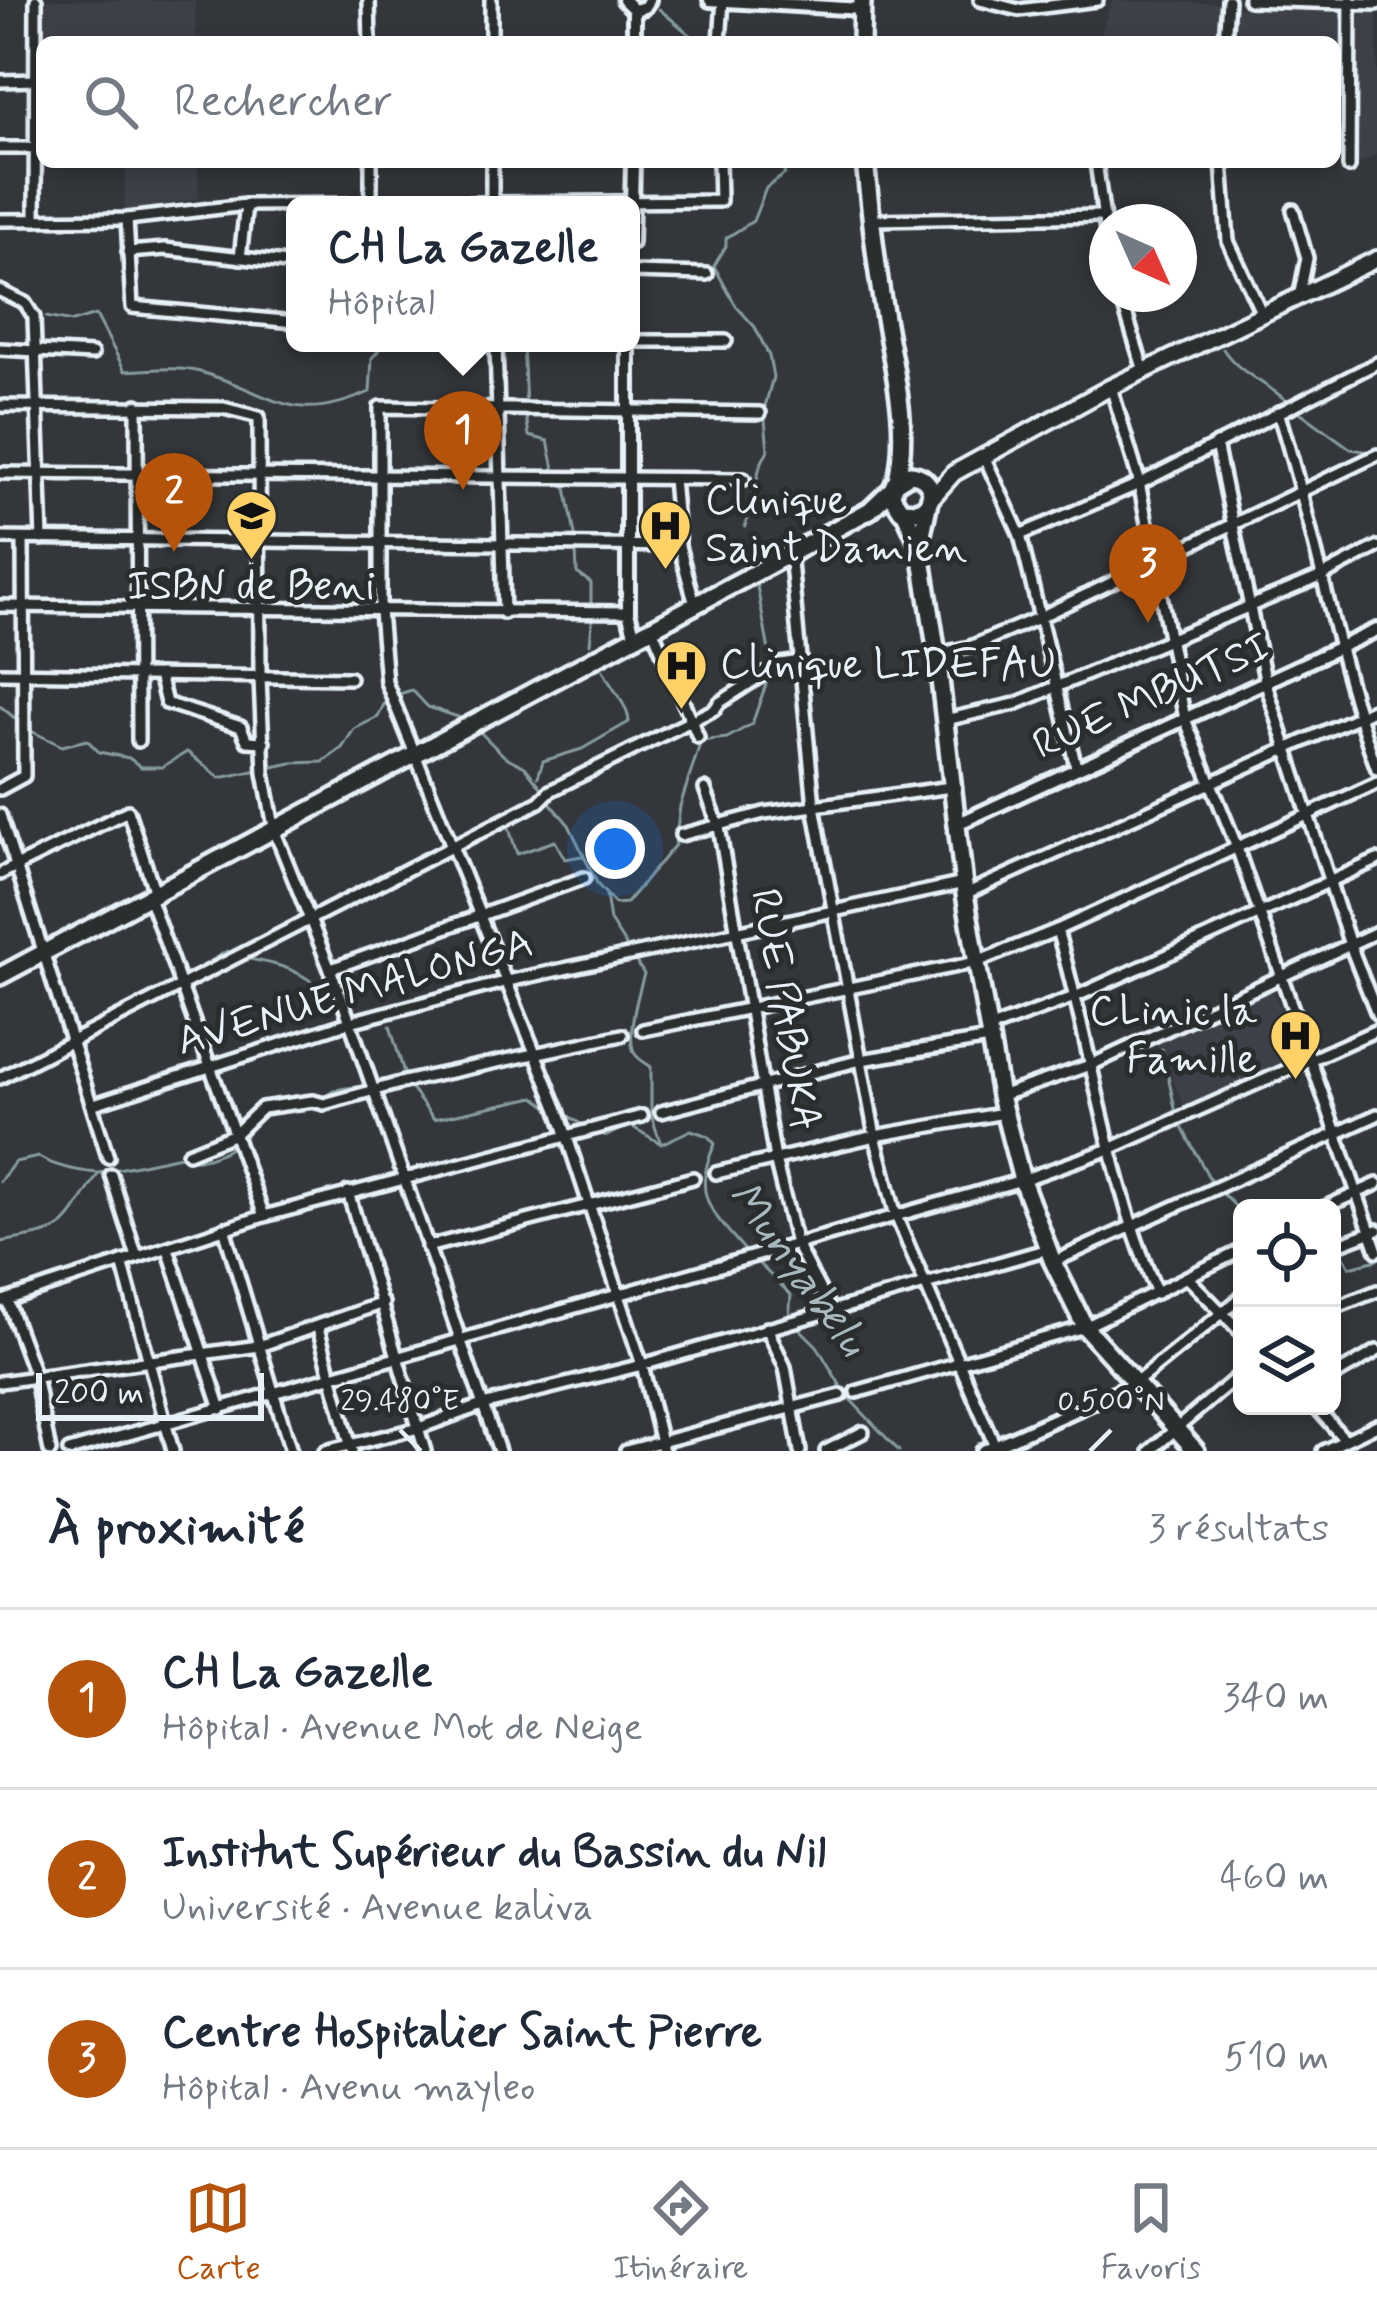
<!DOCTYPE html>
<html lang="fr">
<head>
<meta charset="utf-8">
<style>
  :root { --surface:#fff; --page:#f6f6f7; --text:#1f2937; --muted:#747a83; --line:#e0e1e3; --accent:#b45309 }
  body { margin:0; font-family:Mynerve,sans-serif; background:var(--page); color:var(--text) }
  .controls { position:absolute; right:36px; bottom:36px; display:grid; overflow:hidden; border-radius:18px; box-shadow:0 6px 18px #0003 }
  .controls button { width:108px; height:108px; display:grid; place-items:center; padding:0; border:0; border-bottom:3px solid var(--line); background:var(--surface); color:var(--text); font:60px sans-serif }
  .compass { position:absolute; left:1089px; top:204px; width:108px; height:108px; border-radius:50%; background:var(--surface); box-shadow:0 6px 18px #0003; rotate:135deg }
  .scale { position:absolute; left:36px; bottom:30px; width:228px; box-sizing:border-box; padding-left:12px; border:6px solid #e8f1f8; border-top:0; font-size:33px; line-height:42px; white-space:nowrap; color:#e8f1f8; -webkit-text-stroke:9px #2a2d2e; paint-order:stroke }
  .you { position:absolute; left:615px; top:849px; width:42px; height:42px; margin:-30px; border:9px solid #fff; border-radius:50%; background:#1a73e8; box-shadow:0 0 0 18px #1a73e833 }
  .badge { display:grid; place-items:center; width:78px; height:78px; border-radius:50%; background:var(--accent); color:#fff; font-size:39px; font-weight:700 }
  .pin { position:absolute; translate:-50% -99px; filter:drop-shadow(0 3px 6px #0008) }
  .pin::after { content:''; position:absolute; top:63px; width:42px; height:36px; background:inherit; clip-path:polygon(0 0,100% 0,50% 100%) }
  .popup { position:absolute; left:286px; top:196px; width:354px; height:156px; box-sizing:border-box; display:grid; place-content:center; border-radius:18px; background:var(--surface); filter:drop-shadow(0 3px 9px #0005); font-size:39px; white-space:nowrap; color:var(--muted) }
  .popup b { font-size:45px; color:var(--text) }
  .popup::after { content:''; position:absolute; left:50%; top:100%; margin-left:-24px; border:24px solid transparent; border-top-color:var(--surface) }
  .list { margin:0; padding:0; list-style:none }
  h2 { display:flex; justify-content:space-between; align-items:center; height:156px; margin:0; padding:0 48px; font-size:51px }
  h2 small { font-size:39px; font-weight:400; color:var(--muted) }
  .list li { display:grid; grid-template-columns:78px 1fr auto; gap:36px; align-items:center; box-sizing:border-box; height:180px; padding:0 48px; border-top:3px solid var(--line) }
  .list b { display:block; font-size:45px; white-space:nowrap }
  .list p { margin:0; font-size:39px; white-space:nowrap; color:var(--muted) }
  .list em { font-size:39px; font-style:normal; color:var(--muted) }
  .icon { flex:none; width:66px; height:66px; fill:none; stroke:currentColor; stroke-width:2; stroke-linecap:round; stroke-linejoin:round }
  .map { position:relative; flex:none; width:1377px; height:1451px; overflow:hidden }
  .search { position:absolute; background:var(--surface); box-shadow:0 6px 18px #0003; left:36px; right:36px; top:36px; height:132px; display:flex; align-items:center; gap:30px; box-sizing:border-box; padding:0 42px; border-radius:18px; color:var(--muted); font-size:45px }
  .sheet { height:696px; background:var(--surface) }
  nav { display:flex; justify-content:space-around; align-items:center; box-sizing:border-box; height:168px; border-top:3px solid var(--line); background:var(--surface); font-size:33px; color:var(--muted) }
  nav a { display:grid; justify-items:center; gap:6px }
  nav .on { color:var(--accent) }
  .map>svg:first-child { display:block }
  .built { fill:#3e4149 }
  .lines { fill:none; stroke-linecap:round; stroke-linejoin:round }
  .stream { stroke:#869ca0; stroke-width:3 }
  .minor-casing { stroke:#e8f1f8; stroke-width:18 }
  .tertiary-casing { stroke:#e8f1f8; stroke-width:20 }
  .primary-casing { stroke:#e8f1f8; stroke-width:22 }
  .trunk-casing { stroke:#e8f1f8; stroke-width:24 }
  .minor { stroke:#2a2d2e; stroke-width:9 }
  .tertiary { stroke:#2a2d2e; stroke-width:10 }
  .primary { stroke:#2a2d2e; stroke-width:14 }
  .trunk { stroke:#2a2d2e; stroke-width:15 }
  .ticks { fill:none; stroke:#e8f1f8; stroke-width:4.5 }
  .labels { text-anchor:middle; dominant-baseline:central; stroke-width:10; stroke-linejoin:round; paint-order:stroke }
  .poi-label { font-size:42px; fill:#e8f1f8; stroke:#2a2d2e; text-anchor:start }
  .street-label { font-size:42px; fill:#e8f1f8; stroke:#2a2d2e }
  .water-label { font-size:45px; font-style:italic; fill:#a7b8be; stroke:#2a2d2e }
  .ticks-label { font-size:30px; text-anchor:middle; fill:#e8f1f8; stroke:#2a2d2e; stroke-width:10; stroke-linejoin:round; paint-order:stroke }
</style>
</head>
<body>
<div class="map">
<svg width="1377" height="1451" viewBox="0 0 1377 1451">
  <rect width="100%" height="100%" fill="#33363a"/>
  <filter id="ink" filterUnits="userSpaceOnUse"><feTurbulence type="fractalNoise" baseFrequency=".00833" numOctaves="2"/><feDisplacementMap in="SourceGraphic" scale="24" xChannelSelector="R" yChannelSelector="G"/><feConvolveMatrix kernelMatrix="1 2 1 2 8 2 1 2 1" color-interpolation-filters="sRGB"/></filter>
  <g filter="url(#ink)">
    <g class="built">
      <polygon points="38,0 195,1 196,42 42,42 42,130 34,122"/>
      <polygon points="1112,1 1218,3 1218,42 1098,42"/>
      <polygon points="1236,8 1347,13 1348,57 1335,57 1335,42 1233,42"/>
      <polygon points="1377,10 1377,154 1356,165 1353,11"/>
      <polygon points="126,162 198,162 199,198 124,212"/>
      <polygon points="1272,989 1303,1060 1187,1112 1156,1041"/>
    </g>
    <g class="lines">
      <g class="stream">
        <polyline points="659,9 699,42"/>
        <path d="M 46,317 L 72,322 L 96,315 L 125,371 C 149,370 178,366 200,372 C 274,392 288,428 370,392 L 372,358 L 385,343"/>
        <polyline points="450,343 451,343"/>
        <polyline points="503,343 506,343"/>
        <polyline points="523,343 526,406"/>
        <path d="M 1223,349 C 1241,376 1267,382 1290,404"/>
        <polyline points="1297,410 1351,449 1376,453"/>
        <polyline points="526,415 529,436 548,441 555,473 563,472 576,540"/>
        <polyline points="745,527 760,466 768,450 764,410 773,377 769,356 755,327 736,306 714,266 726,246 726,238 753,221 766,188 785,174 779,162"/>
        <polyline points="576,549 577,573 591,583 591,606"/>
        <polyline points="590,644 592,621"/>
        <polyline points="396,695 412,690 428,707 461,718"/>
        <polyline points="0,706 22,724"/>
        <polyline points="29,730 62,746 87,740 99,752 129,758 141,767 162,767 187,752 220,778 292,763 323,762 342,748 354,729 378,717 387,698"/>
        <polyline points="480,732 504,756 525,767 544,791"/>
        <path d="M 538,777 L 543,761 L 582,749 L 629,722 C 628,704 610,687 603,670"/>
        <polyline points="548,800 569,825 598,885 615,904 626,903 675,845 680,806 701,741 727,738 752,724 772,667 756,581"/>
        <polyline points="509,828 517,854 555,841 565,859 582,856"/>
        <path d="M 606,895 L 610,921 L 644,974 C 639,991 625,1037 635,1054 C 639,1060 646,1063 651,1067 L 651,1115 L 661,1144 L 691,1130 L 708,1136 L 715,1144 C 689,1198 714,1213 748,1254"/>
        <path d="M 243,958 C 265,962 284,965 303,976 C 316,983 323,992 337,997"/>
        <polyline points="211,961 227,951 234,957"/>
        <polyline points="390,1026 405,1076"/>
        <polyline points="1162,1049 1176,1113"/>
        <polyline points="408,1085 434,1119 535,1097 554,1111"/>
        <path d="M 299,1107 L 309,1109 C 334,1087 336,1088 371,1086"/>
        <polyline points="265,1111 272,1114 284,1109"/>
        <polyline points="563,1112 585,1127"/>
        <polyline points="1179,1122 1212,1183 1242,1213"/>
        <polyline points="599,1133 607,1136 629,1125 660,1143"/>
        <path d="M 0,1181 L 15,1162 L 39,1157 C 55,1167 78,1171 97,1173"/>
        <path d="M 0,1242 C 72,1230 60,1232 99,1173 L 180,1156 C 208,1168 247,1143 258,1117"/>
        <polyline points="1332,1252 1340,1249 1350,1267 1377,1260"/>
        <polyline points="755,1260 791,1295 789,1318"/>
        <polyline points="796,1325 817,1346 846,1395 899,1451"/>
      </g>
      <defs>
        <g id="minor">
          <polyline points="369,0 370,42"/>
          <polyline points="491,0 491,42"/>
          <polyline points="980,0 1019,10 1097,0"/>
          <polyline points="1249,0 1377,4"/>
          <polyline points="720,42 723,0"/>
          <polyline points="1225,42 1228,0"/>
          <polyline points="0,81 37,80"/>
          <polyline points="0,148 34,148"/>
          <polyline points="371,162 371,205"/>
          <polyline points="1096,162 1107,240"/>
          <polyline points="1222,162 1228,241 1261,312"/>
          <polyline points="1349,167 1350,0"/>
          <polyline points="492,205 492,162"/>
          <polyline points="1293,210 1307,258 1299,298"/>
          <polyline points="127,219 132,307 295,322"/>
          <polyline points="0,220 127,219 246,205 720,201 719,162"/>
          <polyline points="35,220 36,0"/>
          <polyline points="872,220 1101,216"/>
          <polyline points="128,252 165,249 295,264"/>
          <polyline points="240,258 246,205"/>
          <polyline points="631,272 707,274"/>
          <polyline points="0,291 25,303 34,317 42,539"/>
          <polyline points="1120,294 1144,371"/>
          <polyline points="631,341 726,341"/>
          <polyline points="496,346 504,613"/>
          <polyline points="0,349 92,354"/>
          <polyline points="1111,387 1138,477 1185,719 1236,845 1377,1251"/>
          <polyline points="137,405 138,741"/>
          <polyline points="0,406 224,408 259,417 260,678 264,773 275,832 343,1002 499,1451"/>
          <path d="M 1278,412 C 1316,530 1334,652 1377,769"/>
          <polyline points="1216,444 1266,684 1350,945 1377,1014"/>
          <polyline points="984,456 1020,535 1076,767"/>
          <polyline points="0,473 744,479"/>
          <polyline points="673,479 679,546 695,605"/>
          <polyline points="1020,535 1139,484 1377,363"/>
          <polyline points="0,538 679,546"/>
          <polyline points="790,552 814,806 875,1136 896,1216 995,1446"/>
          <polyline points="0,606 628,612"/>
          <polyline points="652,628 698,737"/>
          <polyline points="937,654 970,647 1038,618 1377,455"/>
          <polyline points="780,664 801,661"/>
          <polyline points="0,673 350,678"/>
          <polyline points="159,675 166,703 241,727 247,741 264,742"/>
          <polyline points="945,720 1015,704 1320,577 1377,547"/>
          <polyline points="0,789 24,776 23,539"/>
          <polyline points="705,789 719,827 775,1159 796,1244 830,1309"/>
          <polyline points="0,815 108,1157"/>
          <polyline points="681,835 764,813 951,787"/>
          <polyline points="0,874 128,811 155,893"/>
          <polyline points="965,894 1377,708"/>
          <polyline points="149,897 264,1216"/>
          <path d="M 1057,930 C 1093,1052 1107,1176 1157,1293"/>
          <polyline points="331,969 584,878"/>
          <polyline points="988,1029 1077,996 1377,860"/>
          <polyline points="643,1030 977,962 1057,930 1377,783"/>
          <polyline points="0,1078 539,802 550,791 715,709 719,703 764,674"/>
          <polyline points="1000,1096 1093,1064 1377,932"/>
          <polyline points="94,1104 350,1022 508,981 964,883"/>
          <polyline points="661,1112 861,1060 989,1039"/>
          <polyline points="188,1153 235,1134 262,1108 313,1101 324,1104 404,1082 622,1035"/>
          <polyline points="716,1173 875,1136 1004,1113"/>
          <polyline points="111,1175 137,1257"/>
          <polyline points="348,1192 425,1451"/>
          <polyline points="1323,1208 1377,1184"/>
          <polyline points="224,1228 291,1451"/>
          <polyline points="427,1247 693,1178"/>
          <polyline points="1332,1247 1377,1230"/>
          <polyline points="168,1249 221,1409"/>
          <polyline points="122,1262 173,1451"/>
          <polyline points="1053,1262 1377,1115"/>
          <polyline points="1187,1277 1242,1333"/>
          <polyline points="7,1300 35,1376 50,1451"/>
          <polyline points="0,1302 264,1216 642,1116"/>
          <polyline points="1332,1309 1377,1291"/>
          <polyline points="318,1328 352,1451"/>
          <polyline points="767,1328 785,1367 800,1451"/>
          <polyline points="1332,1377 1377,1351"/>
          <polyline points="0,1382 259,1346 383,1303"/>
          <polyline points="1134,1384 1242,1297"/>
          <polyline points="856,1392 1085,1327 1242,1250"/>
          <polyline points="1315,1406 1345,1440"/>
          <polyline points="69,1451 1022,1180 1110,1149 1377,1030"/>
          <polyline points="325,1451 419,1428 482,1405 642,1365 1048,1249"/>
          <polyline points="626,1451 841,1395"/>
          <polyline points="663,1451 642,1365 558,1110 386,682 380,611 380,407 760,413"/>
          <polyline points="826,1451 863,1432"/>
          <polyline points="1150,1451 1242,1373"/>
          <polyline points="1323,1451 1377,1425"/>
        </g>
        <g id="tertiary">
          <polyline points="624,0 634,10 645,7 649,0"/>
          <polyline points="710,0 862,9"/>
          <polyline points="634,42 634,10"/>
          <polyline points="631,243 633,162"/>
          <polyline points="628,343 628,612 635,637"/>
          <polyline points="955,825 1377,630"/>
          <polyline points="983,1451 1134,1384"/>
        </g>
        <polyline id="primary" points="930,500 954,473 1111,387 1377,259"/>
        <g id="trunk">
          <polyline points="861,42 862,0"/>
          <path d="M 865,162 C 871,212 875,262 884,312 C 893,368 910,423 897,480"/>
          <polyline points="904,511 920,546 937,654 965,894 1000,1096 1022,1180 1053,1262 1085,1327 1196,1451"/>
          <path d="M 920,543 L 931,492 C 928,480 922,475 910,474 L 894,484 L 892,496 L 901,510 L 919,511 L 928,504"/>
          <polyline points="0,976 755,573 870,510 892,489"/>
        </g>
      </defs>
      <use href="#minor" class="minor-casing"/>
      <use href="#tertiary" class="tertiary-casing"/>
      <use href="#primary" class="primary-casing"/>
      <use href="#trunk" class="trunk-casing"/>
      <use href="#minor" class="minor"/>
      <use href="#tertiary" class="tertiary"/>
      <use href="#primary" class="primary"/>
      <use href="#trunk" class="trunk"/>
    </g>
  </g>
  <path class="ticks" d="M 400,1430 L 421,1451M 1090,1451 L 1111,1430"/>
  <defs>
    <symbol id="university-pin" viewBox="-11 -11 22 30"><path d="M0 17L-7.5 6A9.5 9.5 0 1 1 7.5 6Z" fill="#ffd166" stroke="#2a2d2e"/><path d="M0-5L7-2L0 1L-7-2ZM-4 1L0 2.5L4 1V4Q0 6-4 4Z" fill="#111"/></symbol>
    <symbol id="hospital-pin" viewBox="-11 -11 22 30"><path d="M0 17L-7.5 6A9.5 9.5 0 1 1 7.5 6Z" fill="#ffd166" stroke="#2a2d2e"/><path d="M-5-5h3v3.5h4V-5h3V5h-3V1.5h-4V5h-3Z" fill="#111"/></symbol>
  </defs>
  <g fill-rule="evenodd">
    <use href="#university-pin" x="222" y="486" width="59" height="81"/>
    <use href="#hospital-pin" x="636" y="496" width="59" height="81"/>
    <use href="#hospital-pin" x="652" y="636" width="59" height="81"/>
    <use href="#hospital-pin" x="1266" y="1006" width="59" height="81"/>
  </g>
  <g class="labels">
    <g class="poi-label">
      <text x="705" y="501">Clinique<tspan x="705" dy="48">Saint Damien</tspan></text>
      <text x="251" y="587" text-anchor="middle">ISBN de Beni</text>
      <text x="720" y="665">Clinique LIDEFAU</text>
      <text x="1257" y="1012" text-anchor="end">CLinic la<tspan x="1257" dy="48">Famille</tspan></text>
    </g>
    <g class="street-label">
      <text transform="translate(1152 697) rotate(-24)">RUE MBUTSI</text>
      <text transform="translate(355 993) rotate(-16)">AVENUE MALONGA</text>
      <text transform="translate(784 1010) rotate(80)">RUE PABUKA</text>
    </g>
    <g class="water-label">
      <text transform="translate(797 1269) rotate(54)">Munyabelu</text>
    </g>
  </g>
  <g class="ticks-label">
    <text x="400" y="1410">29.480°E</text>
    <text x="1111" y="1410">0.500°N</text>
  </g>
</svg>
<div class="controls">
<button><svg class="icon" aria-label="locate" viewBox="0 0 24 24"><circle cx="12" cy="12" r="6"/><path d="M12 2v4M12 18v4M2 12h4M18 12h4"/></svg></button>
<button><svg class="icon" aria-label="layers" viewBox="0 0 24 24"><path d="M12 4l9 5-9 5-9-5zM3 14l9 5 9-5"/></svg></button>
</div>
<svg class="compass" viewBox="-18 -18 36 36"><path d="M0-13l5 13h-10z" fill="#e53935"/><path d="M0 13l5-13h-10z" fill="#747a83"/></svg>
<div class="scale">200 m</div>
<div class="you"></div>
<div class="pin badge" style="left:463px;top:490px">1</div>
<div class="popup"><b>CH La Gazelle</b>Hôpital</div>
<div class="pin badge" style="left:174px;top:552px">2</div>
<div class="pin badge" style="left:1148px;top:623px">3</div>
<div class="search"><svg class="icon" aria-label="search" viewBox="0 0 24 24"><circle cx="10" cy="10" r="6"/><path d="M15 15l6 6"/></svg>Rechercher</div>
</div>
<section class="sheet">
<h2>À proximité<small>3 résultats</small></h2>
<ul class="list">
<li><span class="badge">1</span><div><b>CH La Gazelle</b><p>Hôpital · Avenue Mot de Neige</p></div><em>340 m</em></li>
<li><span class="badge">2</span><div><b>Institut Supérieur du Bassin du Nil</b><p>Université · Avenue kaliva</p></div><em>460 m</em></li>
<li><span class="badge">3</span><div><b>Centre Hospitalier Saint Pierre</b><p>Hôpital · Avenu mayleo</p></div><em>510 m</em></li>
</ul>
</section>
<nav>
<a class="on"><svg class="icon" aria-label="map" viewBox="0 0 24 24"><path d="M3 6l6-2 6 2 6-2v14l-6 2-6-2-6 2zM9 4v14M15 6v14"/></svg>Carte</a>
<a><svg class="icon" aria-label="directions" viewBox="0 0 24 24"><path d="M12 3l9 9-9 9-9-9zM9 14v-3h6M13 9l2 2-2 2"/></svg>Itinéraire</a>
<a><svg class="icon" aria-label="saved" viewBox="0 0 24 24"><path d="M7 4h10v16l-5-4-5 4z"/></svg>Favoris</a>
</nav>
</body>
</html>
